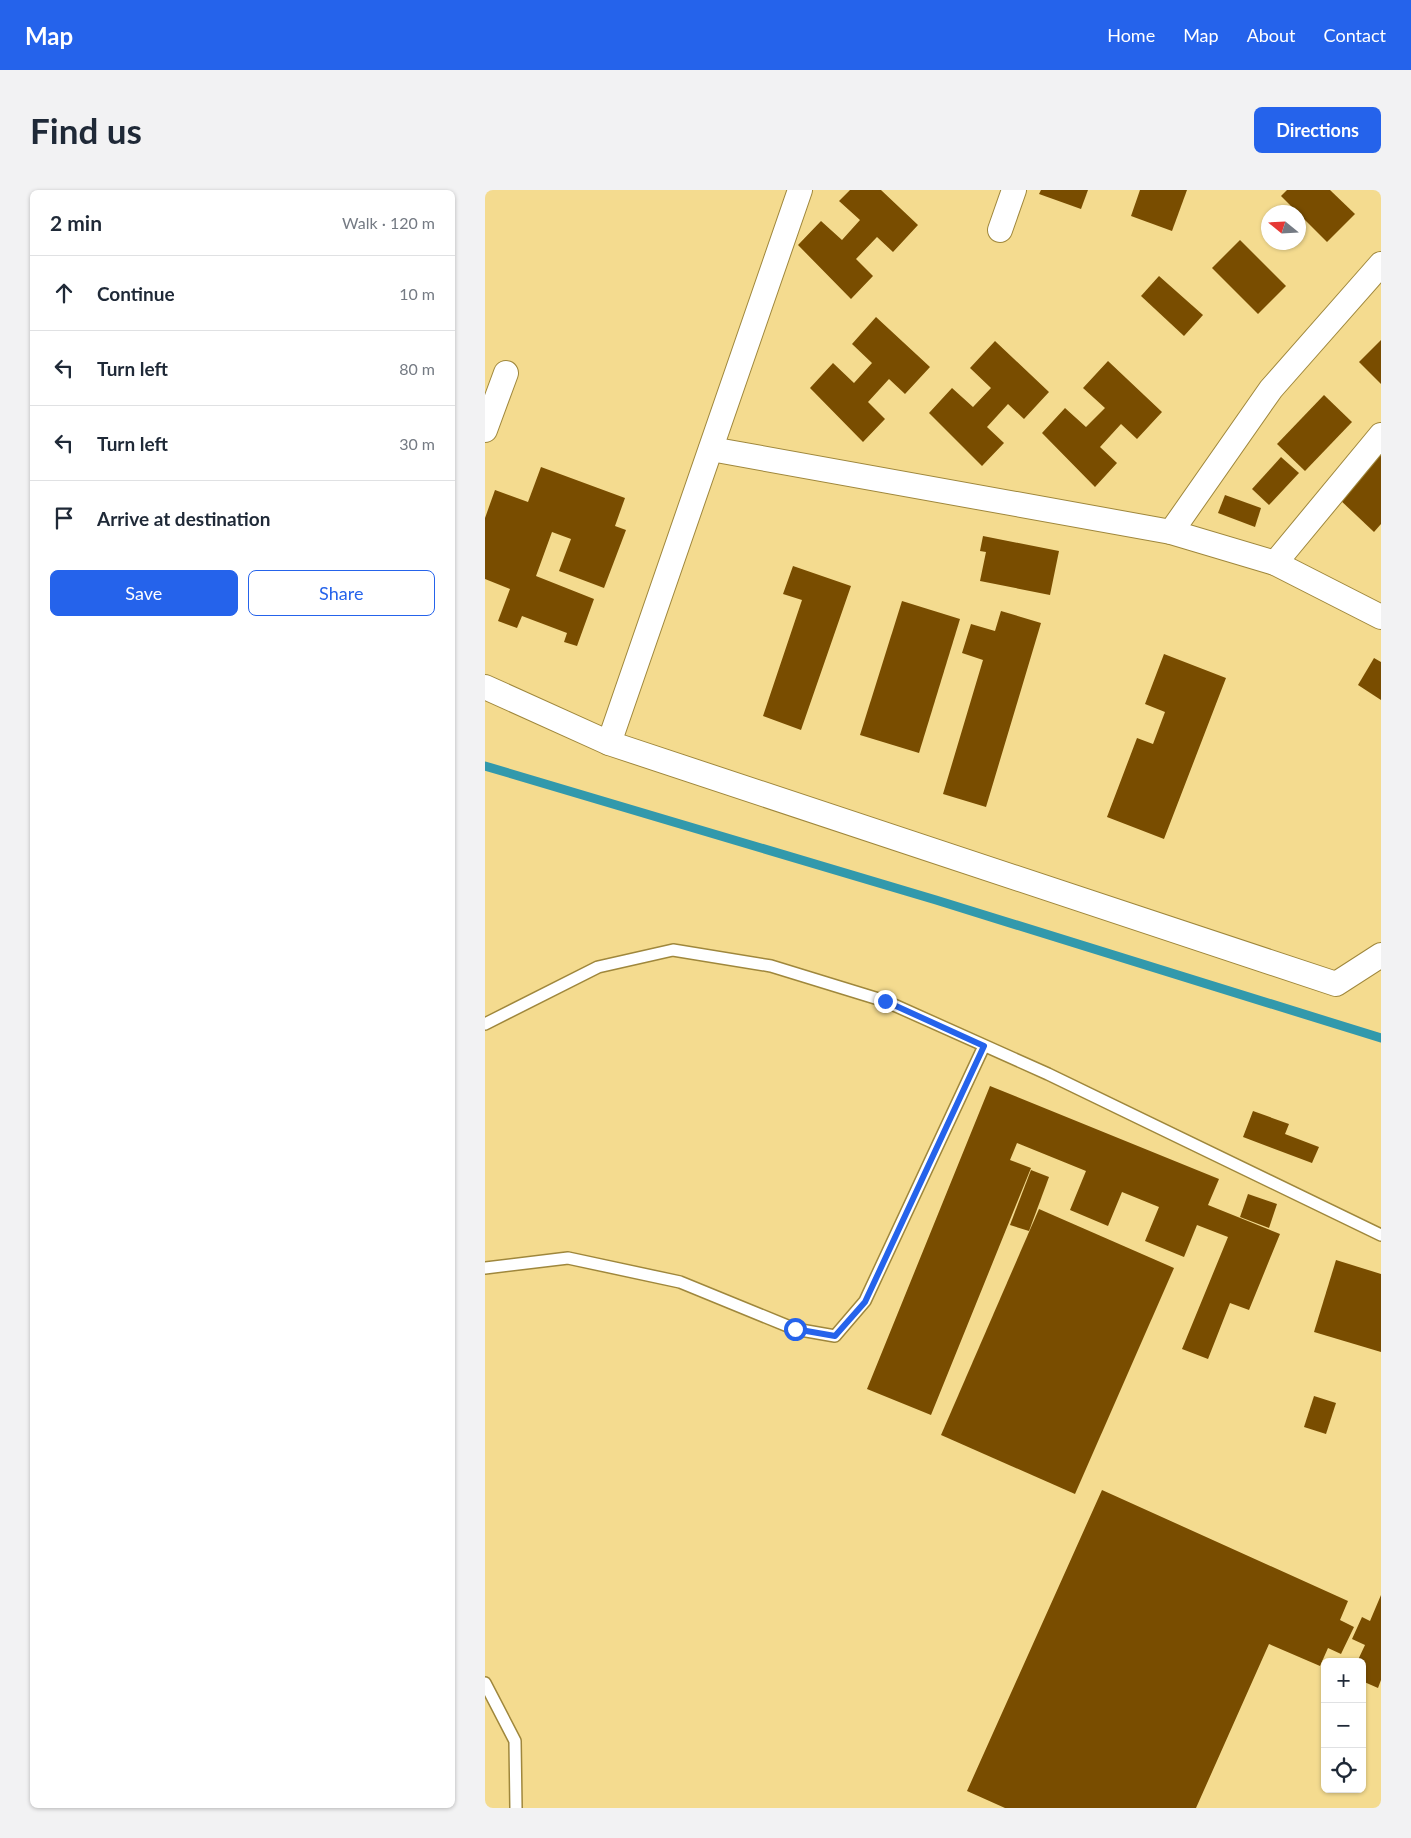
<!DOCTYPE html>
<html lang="en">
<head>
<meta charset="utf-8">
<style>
  :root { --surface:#fff; --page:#f2f2f3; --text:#1f2937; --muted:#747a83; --line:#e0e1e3; --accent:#2563eb }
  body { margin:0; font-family:Lato,sans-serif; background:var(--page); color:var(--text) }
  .controls { position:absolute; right:15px; bottom:15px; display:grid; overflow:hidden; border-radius:8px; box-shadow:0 1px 4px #0004 }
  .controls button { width:45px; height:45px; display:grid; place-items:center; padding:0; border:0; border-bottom:1px solid var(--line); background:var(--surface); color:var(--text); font:25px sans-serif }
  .compass { position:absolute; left:776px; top:15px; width:45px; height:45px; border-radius:50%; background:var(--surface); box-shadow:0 1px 4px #0004; rotate:288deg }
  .stop { position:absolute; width:15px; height:15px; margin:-11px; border:4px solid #2563eb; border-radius:50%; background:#fff }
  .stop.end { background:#2563eb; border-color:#fff; box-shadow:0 1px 5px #0008 }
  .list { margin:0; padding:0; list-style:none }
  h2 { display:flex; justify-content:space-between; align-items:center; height:65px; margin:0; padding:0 20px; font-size:21px }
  h2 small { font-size:16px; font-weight:400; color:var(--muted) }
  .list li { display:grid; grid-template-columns:32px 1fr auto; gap:15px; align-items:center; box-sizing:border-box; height:75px; padding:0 20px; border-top:1px solid var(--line) }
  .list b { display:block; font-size:19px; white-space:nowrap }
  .list em { font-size:16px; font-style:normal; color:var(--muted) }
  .actions { display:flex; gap:10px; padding:15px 20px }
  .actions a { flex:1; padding:11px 0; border:1px solid var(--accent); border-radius:8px; text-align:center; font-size:18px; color:var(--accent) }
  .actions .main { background:var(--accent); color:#fff }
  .icon { flex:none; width:28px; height:28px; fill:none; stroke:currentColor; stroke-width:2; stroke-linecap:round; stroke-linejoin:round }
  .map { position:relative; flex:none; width:896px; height:1618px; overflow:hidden; border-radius:8px }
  header { display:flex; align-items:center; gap:30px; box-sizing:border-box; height:70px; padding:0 25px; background:var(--accent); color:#fff }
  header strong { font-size:24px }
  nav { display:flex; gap:28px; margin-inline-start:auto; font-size:18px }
  .intro { display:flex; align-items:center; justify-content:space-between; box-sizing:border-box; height:120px; padding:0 30px }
  h1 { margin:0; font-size:35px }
  .button { padding:12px 22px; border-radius:8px; background:var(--accent); color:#fff; font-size:18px; font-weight:700 }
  main { display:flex; gap:30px; padding:0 30px }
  aside { flex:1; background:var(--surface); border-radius:8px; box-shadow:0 1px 4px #0004 }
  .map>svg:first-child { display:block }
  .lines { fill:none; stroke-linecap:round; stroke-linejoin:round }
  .stream { stroke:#3299ac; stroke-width:9 }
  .building { fill:#794d00 }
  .lane-casing { stroke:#9f873c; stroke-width:14 }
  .street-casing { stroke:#9f873c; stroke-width:26 }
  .lane { stroke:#fff; stroke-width:11 }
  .street { stroke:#fff; stroke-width:24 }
  .route { stroke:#2563eb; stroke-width:6 }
</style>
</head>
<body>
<header>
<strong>Map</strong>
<nav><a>Home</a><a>Map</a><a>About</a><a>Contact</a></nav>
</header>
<div class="intro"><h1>Find us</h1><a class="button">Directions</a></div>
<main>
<aside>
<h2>2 min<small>Walk · 120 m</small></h2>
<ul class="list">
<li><svg class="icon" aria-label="ahead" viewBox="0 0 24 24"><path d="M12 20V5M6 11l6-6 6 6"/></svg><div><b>Continue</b></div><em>10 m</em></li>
<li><svg class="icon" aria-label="left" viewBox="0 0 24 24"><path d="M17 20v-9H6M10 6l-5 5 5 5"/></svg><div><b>Turn left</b></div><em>80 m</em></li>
<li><svg class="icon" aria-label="left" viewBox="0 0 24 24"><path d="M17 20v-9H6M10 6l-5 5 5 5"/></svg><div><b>Turn left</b></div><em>30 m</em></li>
<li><svg class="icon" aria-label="arrive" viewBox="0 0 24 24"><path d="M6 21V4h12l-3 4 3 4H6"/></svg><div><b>Arrive at destination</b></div></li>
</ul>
<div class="actions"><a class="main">Save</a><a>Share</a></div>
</aside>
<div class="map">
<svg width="896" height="1618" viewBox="0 0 896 1618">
  <rect width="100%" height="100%" fill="#f4db8f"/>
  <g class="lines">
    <polyline class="stream" points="0,576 451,710 896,848"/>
  </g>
  <g class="building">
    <polygon points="365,0 396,0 433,35 408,62 392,47 371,69 388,86 366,109 313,55 336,31 357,50 375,30 354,11"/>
    <polygon points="556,0 603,0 596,19 554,4"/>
    <polygon points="655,0 702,0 687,41 646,26"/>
    <polygon points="802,0 845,0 870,24 842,52 796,6"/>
    <polygon points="755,50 801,96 773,124 727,78"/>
    <polygon points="674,86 718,125 699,146 656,106"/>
    <polygon points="391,127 445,177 420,204 404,189 383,212 400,229 378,252 325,198 348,173 369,193 387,173 367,154"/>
    <polygon points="896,150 896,194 874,172"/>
    <polygon points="510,151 564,202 539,229 523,214 502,237 519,253 497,276 444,223 467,198 488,217 506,198 485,178"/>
    <polygon points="623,171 677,222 652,249 636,234 615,257 632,273 610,297 557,243 580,218 601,237 620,218 598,198"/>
    <polygon points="839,205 867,232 820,281 792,254"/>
    <polygon points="896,262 896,334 889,342 853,308"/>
    <polygon points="796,267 814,283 784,315 767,299"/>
    <polygon points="56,277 140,308 130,336 141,340 119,398 74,381 86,349 67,342 51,386 109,409 92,456 79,452 82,443 37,426 32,438 13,431 25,399 0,389 0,328 10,300 43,312"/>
    <polygon points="740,305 776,318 770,337 733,323"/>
    <polygon points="498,346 574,361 565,405 495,391 501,362 495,361"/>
    <polygon points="308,376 366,396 316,540 278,526 317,410 298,404"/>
    <polygon points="417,411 475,429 434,563 375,545"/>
    <polygon points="516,421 556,433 501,617 458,604 498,470 477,463 486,434 510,441"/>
    <polygon points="679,464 741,488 679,649 622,627 652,548 668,554 680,522 660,514"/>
    <polygon points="889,468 896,472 896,510 873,495"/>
    <polygon points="505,896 734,989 723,1015 795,1044 764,1120 745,1113 723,1169 697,1159 743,1047 712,1035 699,1067 660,1051 674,1017 637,1002 623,1036 585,1020 601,981 532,953 525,970 546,978 446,1225 382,1199"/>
    <polygon points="768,921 804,934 800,944 834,957 827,973 758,947"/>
    <polygon points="546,980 564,987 544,1041 525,1035"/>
    <polygon points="763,1004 792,1014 784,1038 755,1027"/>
    <polygon points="554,1019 689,1078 590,1304 456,1245"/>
    <polygon points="851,1070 896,1084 896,1162 829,1142"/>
    <polygon points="829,1206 851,1213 841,1244 819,1237"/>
    <polygon points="617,1300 863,1411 855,1430 869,1437 856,1464 843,1458 835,1476 784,1454 711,1618 520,1618 482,1601"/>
    <polygon points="896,1405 896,1490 893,1498 877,1491 877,1472 872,1472 880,1455 867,1449 877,1427 885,1431"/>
  </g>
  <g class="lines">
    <defs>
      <g id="lane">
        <polyline points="0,834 113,777 188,760 286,776 400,811 563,884 896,1045"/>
        <polyline points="0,1078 83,1068 195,1092 310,1139 350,1146 380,1111 499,856"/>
        <polyline points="0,1493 30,1551 31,1618"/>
      </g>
      <g id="street">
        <polyline points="515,40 529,0"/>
        <polyline points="0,240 21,183"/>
        <polyline points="226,259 686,342 790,373 896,427"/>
        <polyline points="686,342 786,199 896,74"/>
        <polyline points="790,373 896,245"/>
        <polyline points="0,497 124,553 851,794 896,765"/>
        <polyline points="124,553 315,0"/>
      </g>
    </defs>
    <use href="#lane" class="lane-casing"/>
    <use href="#street" class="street-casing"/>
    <use href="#lane" class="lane"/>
    <use href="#street" class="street"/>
  </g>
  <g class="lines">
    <polyline class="route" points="310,1139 350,1146 380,1112 499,856 400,811"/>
  </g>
</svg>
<div class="controls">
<button>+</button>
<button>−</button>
<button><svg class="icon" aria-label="locate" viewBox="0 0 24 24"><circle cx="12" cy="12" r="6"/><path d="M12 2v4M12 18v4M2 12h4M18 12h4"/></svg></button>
</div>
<svg class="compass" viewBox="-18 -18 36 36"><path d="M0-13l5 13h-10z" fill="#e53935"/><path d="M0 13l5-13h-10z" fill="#747a83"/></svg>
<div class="stop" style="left:310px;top:1139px"></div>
<div class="stop end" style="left:400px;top:811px"></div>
</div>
</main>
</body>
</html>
